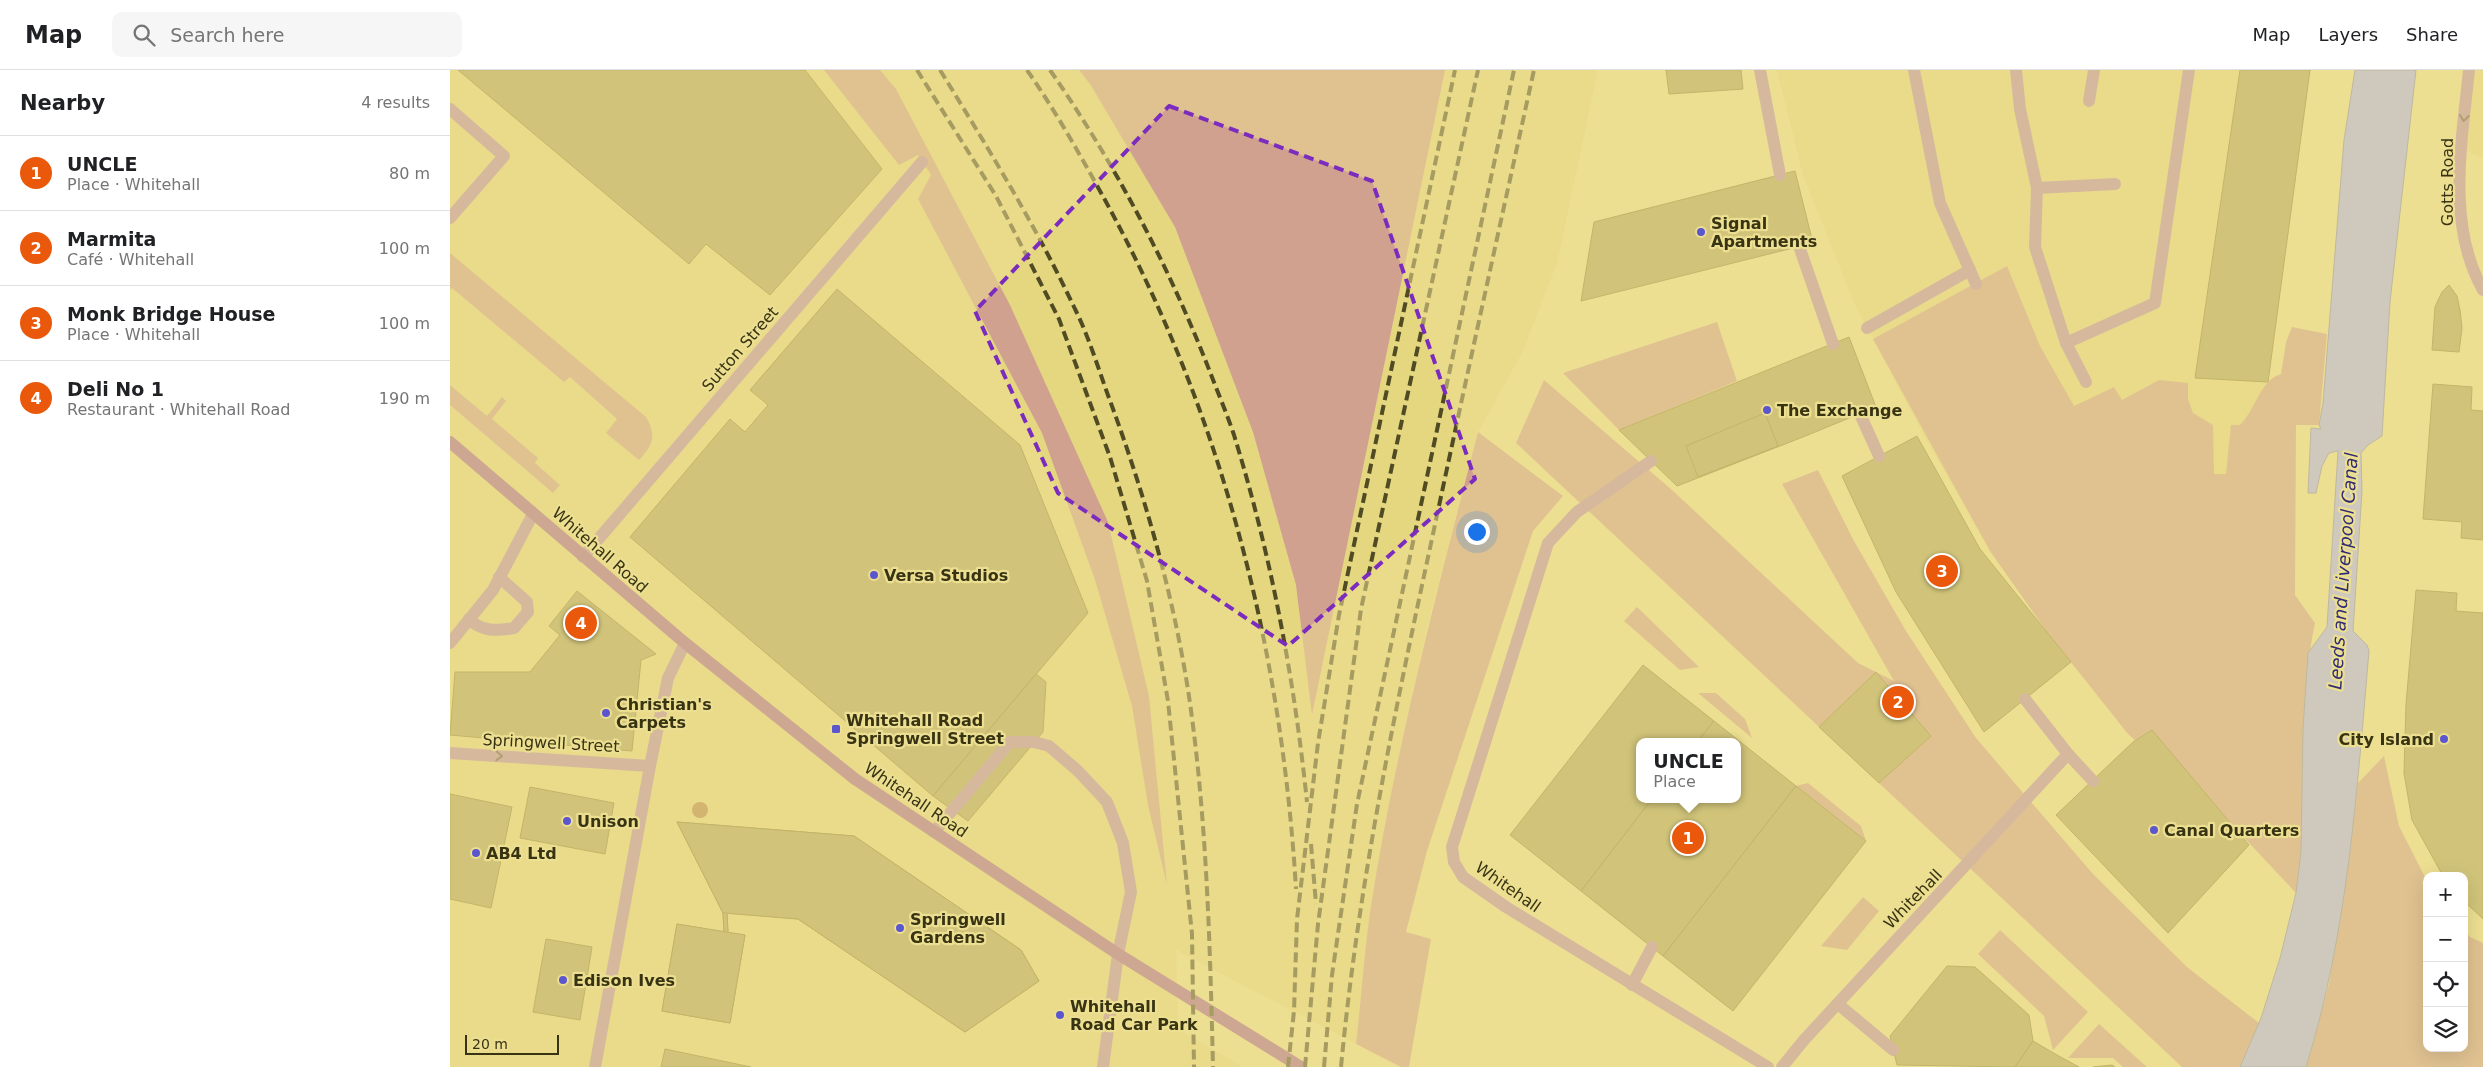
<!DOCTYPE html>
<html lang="en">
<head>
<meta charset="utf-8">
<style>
  :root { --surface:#fff; --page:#f6f6f6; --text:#202124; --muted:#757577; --line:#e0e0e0; --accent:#ea580c }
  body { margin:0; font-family:"DejaVu Sans",sans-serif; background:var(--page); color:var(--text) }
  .controls { position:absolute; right:15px; bottom:15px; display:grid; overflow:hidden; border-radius:10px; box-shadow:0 5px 20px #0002 }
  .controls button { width:45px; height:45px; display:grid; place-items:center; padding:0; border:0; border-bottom:1px solid var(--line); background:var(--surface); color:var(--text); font:25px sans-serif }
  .scale { position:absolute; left:15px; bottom:12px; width:94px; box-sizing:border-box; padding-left:5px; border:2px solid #383313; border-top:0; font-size:14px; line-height:18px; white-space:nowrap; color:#383313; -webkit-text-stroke:4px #ecdf91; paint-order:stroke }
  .you { position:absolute; left:1026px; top:461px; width:18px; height:18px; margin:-12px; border:4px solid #fff; border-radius:50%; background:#1a73e8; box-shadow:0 0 0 8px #1a73e833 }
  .badge { display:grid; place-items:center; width:32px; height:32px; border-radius:50%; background:var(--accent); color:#fff; font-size:16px; font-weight:700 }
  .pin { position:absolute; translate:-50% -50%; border:2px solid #fff; box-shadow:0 1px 5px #0006 }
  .popup { position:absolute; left:1186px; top:668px; width:105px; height:65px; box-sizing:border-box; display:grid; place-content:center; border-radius:10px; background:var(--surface); filter:drop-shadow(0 1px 4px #0005); font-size:16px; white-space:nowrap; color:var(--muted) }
  .popup b { font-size:19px; color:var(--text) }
  .popup::after { content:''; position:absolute; left:50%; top:100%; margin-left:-10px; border:10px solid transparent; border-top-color:var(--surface) }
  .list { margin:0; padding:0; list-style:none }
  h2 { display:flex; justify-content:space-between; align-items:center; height:65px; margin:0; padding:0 20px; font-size:21px }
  h2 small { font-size:16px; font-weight:400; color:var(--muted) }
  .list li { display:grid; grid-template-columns:32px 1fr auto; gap:15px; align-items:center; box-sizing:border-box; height:75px; padding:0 20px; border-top:1px solid var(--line) }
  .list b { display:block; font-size:19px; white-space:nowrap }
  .list p { margin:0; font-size:16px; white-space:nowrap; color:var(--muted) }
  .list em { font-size:16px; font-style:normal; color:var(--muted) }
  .icon { flex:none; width:28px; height:28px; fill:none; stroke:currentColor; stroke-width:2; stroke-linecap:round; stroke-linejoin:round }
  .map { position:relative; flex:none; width:2033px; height:997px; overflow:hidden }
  header { display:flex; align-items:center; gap:30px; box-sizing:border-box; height:70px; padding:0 25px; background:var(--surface); border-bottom:1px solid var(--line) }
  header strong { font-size:24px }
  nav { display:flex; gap:28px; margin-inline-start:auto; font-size:18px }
  .search { width:350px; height:45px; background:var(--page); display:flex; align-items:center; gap:12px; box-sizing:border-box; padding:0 18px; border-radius:10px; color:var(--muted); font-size:19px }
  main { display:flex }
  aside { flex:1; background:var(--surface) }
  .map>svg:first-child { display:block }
  .built { fill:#e4d780 }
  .green { fill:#d1a190 }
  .water { fill:#a9afef; stroke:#878aad }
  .building { fill:#afa45e; stroke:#908336 }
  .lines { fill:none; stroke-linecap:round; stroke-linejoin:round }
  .lane { stroke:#bb8dab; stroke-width:12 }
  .street { stroke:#bb8dab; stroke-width:12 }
  .secondary { stroke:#a76591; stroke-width:12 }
  .rail { stroke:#514b24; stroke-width:4; stroke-dasharray:10 5; stroke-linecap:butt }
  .tree { fill:#b3804a }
  .oneway { stroke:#665248 }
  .marked { fill:none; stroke:#7b2cbf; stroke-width:4; stroke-dasharray:10 6; stroke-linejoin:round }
  .poi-dot { fill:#5c56ce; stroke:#ecdf91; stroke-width:2 }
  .labels { text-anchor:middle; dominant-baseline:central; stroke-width:4.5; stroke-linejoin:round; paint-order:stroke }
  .street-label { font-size:16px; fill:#383313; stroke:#ecdf91 }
  .poi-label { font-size:16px; font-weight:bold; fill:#383313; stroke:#ecdf91; text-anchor:start }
  .water-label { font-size:18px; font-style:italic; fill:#2f2b74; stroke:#ecdf91 }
</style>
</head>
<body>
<header>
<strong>Map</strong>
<div class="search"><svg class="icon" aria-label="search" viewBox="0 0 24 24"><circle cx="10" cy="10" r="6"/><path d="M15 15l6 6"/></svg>Search here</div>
<nav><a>Map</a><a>Layers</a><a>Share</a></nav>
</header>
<main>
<aside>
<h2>Nearby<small>4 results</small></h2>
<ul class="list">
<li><span class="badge">1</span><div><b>UNCLE</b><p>Place · Whitehall</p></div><em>80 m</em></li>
<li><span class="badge">2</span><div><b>Marmita</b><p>Café · Whitehall</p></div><em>100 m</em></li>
<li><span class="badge">3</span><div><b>Monk Bridge House</b><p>Place · Whitehall</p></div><em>100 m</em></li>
<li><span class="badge">4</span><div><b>Deli No 1</b><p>Restaurant · Whitehall Road</p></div><em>190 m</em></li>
</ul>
</aside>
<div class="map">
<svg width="2033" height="997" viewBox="0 0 2033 997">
  <rect width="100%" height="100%" fill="#ecdf91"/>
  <g class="built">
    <polygon points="0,0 1148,0 1107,193 1072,283 1028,362 977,557 952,669 920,842 906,974 726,880 728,959 793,997 0,997"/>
    <polygon points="1327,0 1860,0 1818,312 1691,674 1678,664 1597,562 1540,481 1472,362 1405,235 1353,105"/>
    <polygon points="2019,0 2033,0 2033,88 2011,79"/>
  </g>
  <g class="green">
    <polygon points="374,0 430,0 446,19 560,235 658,452 699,626 717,815 698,735 682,636 645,510 592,363 468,129 481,105 468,85 449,95"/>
    <polygon points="629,0 995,0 862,645 846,515 803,362 725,157 640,14"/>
    <path d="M 0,183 L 196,347 C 207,366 203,375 189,390 L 156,363 L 167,349 L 120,307 L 114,312 L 2,218 L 0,220 Z"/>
    <path d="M 1557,196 L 1590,276 L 1624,336 L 1664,317 L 1672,330 L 1709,310 L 1738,313 L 1738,329 L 1743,343 L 1763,355 L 1764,404 L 1776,404 L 1781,355 L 1790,355 C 1806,339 1810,310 1831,304 L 1836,272 L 1842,257 L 1877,264 L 1869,355 L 1846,355 L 1845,525 L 1865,553 C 1849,626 1860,700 1856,775 C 1855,791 1850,808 1846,823 L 1786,759 L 1678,664 L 1597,562 L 1540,481 L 1423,269 Z"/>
    <polygon points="1267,252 1287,311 1169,360 1113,303"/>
    <polygon points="1094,310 1222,420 1408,593 1444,611 1332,414 1368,400 1404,471 1456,561 1526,668 1643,804 1737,897 1809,953 1856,997 1879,914 1908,713 1934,686 1949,756 1977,811 1977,978 2014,978 2014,860 2020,867 2033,873 2033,997 1732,997 1066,373"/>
    <polygon points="0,315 37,346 52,327 56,331 42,349 88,388 85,393 110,415 103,423 0,335"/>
    <path d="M 1028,362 L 1113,426 L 1083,461 L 977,781 L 956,862 L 981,869 L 959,997 L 951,997 L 906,974 C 911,930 914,886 920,842 C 945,680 987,521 1028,362 Z"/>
    <polygon points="1187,537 1249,597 1230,600 1174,551"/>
    <polygon points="1248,623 1266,623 1295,649 1302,668"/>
    <polygon points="1358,713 1411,756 1416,771 1346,716"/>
    <polygon points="1413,827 1429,841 1397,880 1371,876"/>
    <polygon points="1550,860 1638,942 1603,980 1594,946 1528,884"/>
    <polygon points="1649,954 1697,997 1673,997 1663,988 1618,988"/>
  </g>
  <path class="water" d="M 1905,0 L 1966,0 L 1940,232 L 1932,366 L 1918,375 L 1911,383 L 1912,421 L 1903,561 L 1917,575 L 1919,581 C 1907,720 1898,863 1856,997 L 1790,997 L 1811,948 L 1830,888 L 1846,823 L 1851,781 L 1853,659 L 1858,583 L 1877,557 L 1888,381 L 1879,383 L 1872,396 L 1866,423 L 1858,423 L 1861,358 L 1871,359 L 1869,355 L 1873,333 L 1894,70 Z"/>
  <g class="building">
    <polygon points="8,0 355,0 432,99 320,225 256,174 239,194"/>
    <polygon points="1216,0 1291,0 1293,19 1219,24"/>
    <polygon points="1790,0 1860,0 1818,312 1745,308"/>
    <polygon points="1345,101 1363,173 1131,231 1144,152"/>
    <polygon points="1999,215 2007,226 2010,240 2012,258 2009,282 1982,280 1985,237 1992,222"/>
    <polygon points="387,219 570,375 638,543 483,726 180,467 280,349 295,362 318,335 300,320"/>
    <polygon points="1399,267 1426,337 1353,367 1227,416 1169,360"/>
    <polygon points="1983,314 2022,317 2021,340 2033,341 2033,470 2011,468 2012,452 1973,449"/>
    <polygon points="1315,343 1328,376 1248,407 1236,376"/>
    <polygon points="1467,366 1530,479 1621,592 1534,662 1446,522 1392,406"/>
    <polygon points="1966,520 2007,523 2006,541 2033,543 2033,849 2014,831 2014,806 1993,806 1962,750 1954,703 1956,634"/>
    <polygon points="127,521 206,584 191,590 182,681 0,665 5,602 80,602 110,565 99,556"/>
    <polygon points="1193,595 1264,651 1247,672 1189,672 1189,729 1202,729 1131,821 1060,765"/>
    <polygon points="1426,602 1481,666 1429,713 1369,657"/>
    <polygon points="586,604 596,612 593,662 518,751 483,726"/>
    <polygon points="1452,617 1463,632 1444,647 1434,631"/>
    <polygon points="1264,651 1346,716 1213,886 1131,821 1202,729 1287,729 1287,672 1247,672"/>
    <polygon points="1702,660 1799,775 1718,863 1606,745 1683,672"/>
    <polygon points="1346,716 1416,771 1283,941 1213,886"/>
    <polygon points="80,717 164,733 155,784 70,768"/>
    <polygon points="0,724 62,737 41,838 0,829"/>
    <polygon points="227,752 404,766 571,880 589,911 515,962 348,849 277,843 278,863 295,865 280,953 212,941 227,854 274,862 273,843"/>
    <polygon points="227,752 404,766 571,880 589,911 515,962 348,849 273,843"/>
    <polygon points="273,843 277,843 278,863 274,862"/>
    <polygon points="227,854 295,865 280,953 212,941"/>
    <polygon points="96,869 142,877 130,950 83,942"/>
    <polygon points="1497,896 1525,897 1579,945 1583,971 1565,997 1447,995 1440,966"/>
    <polygon points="1583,971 1607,985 1629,997 1565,997"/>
    <polygon points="215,979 301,997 211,997"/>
    <polygon points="1662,995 1665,997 1643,997"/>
  </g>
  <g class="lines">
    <g class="lane">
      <polyline points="1310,0 1330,105"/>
      <polyline points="1464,0 1490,133 1526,214"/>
      <polyline points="1639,31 1644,0"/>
      <polyline points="0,39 54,86 0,148"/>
      <polyline points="1587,118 1665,114"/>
      <polyline points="1349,176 1383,274"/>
      <polyline points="1417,258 1520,200"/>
      <polyline points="1616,273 1705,233 1739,0"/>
      <polyline points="1410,344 1429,386"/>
      <polyline points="1201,391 1127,442 1098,473 1002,777 1004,792 1013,807 1056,837 1318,997"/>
      <path d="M 19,549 C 32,562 47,561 64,558 L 78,542 L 77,532 L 49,507"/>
      <polyline points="0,573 43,520 83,444"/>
      <polyline points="1575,629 1618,684 1643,711"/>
      <polyline points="484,762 560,672 584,672 599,676 628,701 657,732 673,773 681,822 668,884 653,997"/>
      <polyline points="1182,915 1202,877"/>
      <polyline points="1388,934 1443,980"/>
    </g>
    <g class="street">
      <polyline points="1566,0 1570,39 1587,118 1585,177 1616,273 1636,312"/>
      <path d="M 2019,0 C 2012,71 1996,155 2033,220"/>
      <polyline points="133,487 472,92"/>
      <polyline points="0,683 200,696"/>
      <polyline points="145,997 200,696 218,608 235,573"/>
      <polyline points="1332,997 1354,970 1618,684"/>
    </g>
    <polyline class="secondary" points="0,372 235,573 405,709 668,884 851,997"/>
    <g class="rail">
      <polyline points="467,0 546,126 609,249 660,387 697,511 718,631 742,864 744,997"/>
      <path d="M 490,0 C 538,78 586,156 625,239 C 639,267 648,298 659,328 C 695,425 725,530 740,633 C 757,754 760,876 763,997"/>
      <path d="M 577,0 C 602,36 624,74 645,112 C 768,330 831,569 846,819"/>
      <path d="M 600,0 C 665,94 719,196 760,302 C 768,323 777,344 784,365 C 821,485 844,607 857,732"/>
      <polyline points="861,774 866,834"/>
      <polyline points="838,997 844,941 847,849 868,673 889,545 1005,0"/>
      <polyline points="855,997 868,854 911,539 1028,0"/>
      <polyline points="874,997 882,905 907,734 1064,0"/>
      <path d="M 891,997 C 908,817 945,640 983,464 C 1016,309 1050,155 1084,0"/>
    </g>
  </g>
  <circle class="tree" cx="250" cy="740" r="8"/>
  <defs><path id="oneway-chevron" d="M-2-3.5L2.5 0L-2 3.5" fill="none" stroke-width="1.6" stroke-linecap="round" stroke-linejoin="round" transform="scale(1.25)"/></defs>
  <g class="oneway">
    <use href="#oneway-chevron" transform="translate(2014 48) rotate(96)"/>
    <use href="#oneway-chevron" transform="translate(49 686) rotate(3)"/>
  </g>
  <path d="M0 0H2033V997H0ZM 719,36 L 922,111 L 1025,409 L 838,576 L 608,423 L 525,241 Z" fill="#ecdf91" fill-opacity=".55" fill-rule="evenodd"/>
  <path class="marked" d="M 719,36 L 922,111 L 1025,409 L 838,576 L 608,423 L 525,241 Z"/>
  <g class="poi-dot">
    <circle cx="1251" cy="162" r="5"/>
    <circle cx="1317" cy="340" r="5"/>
    <circle cx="424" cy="505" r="5"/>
    <circle cx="156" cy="643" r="5"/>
    <rect x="381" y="654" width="10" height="10" rx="2.5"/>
    <circle cx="1994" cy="669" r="5"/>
    <circle cx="117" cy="751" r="5"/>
    <circle cx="1704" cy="760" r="5"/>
    <circle cx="26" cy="783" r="5"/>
    <circle cx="450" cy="858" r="5"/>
    <circle cx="113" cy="910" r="5"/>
    <circle cx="610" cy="945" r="5"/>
  </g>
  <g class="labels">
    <g class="street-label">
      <text transform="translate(1997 112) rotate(-90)">Gotts Road</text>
      <text transform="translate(290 279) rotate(-49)">Sutton Street</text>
      <text transform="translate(150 480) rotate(41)">Whitehall Road</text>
      <text transform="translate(101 673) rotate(3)">Springwell Street</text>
      <text transform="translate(466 730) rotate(34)">Whitehall Road</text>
      <text transform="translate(1058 817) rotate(35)">Whitehall</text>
      <text transform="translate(1463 829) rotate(-46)">Whitehall</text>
    </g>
    <g class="poi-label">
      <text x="1261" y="153">Signal<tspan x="1261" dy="18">Apartments</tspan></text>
      <text x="1327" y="340">The Exchange</text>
      <text x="434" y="505">Versa Studios</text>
      <text x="166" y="634">Christian's<tspan x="166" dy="18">Carpets</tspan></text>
      <text x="396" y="650">Whitehall Road<tspan x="396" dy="18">Springwell Street</tspan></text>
      <text x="1984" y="669" text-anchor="end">City Island</text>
      <text x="127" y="751">Unison</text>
      <text x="1714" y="760">Canal Quarters</text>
      <text x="36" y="783">AB4 Ltd</text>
      <text x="460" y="849">Springwell<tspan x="460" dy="18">Gardens</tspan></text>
      <text x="123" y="910">Edison Ives</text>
      <text x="620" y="936">Whitehall<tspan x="620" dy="18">Road Car Park</tspan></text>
    </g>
    <g class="water-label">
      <text transform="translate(1893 501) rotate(-86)">Leeds and Liverpool Canal</text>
    </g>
  </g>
</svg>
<div class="controls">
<button>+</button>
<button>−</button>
<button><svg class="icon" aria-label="locate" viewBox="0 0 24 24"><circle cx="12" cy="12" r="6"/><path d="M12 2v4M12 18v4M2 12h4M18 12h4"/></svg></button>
<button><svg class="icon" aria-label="layers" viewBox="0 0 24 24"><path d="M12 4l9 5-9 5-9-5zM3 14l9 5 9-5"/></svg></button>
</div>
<div class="scale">20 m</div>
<div class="you"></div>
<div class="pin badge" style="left:1238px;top:768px">1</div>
<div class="popup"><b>UNCLE</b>Place</div>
<div class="pin badge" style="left:1448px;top:632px">2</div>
<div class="pin badge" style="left:1492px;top:501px">3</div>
<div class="pin badge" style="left:131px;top:553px">4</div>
</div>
</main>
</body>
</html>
